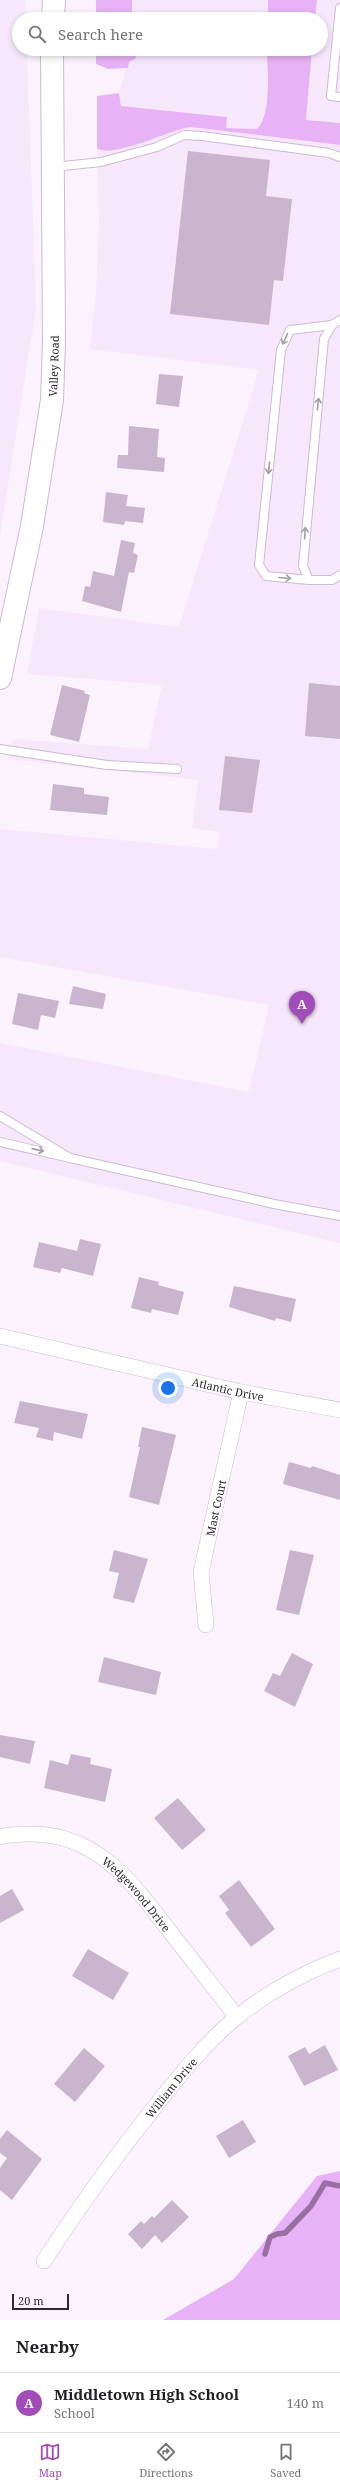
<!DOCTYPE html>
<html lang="en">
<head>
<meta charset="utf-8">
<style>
  :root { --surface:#fff; --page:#f2f2f2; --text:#202124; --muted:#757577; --line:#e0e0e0; --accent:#a24cb9 }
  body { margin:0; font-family:"Noto Serif",serif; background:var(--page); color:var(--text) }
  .scale { position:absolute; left:12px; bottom:10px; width:57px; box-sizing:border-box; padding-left:4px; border:2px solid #302832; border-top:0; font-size:11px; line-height:14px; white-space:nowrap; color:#302832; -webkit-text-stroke:3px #fbf2fd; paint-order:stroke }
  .you { position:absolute; left:168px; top:1388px; width:14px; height:14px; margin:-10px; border:3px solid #fff; border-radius:50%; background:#1a73e8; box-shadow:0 0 0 6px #1a73e833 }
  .badge { display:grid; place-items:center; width:26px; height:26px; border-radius:50%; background:var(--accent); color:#fff; font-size:13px; font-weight:700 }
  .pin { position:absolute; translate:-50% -33px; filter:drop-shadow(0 1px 2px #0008) }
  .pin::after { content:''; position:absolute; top:21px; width:14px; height:12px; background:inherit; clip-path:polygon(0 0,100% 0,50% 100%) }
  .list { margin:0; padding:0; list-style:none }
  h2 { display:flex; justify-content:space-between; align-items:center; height:52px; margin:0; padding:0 16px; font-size:17px }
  h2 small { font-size:13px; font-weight:400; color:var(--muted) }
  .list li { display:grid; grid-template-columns:26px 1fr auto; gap:12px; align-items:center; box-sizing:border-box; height:60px; padding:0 16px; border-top:1px solid var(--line) }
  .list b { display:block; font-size:15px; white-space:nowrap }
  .list p { margin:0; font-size:13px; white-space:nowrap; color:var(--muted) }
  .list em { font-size:13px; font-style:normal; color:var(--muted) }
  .icon { flex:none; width:22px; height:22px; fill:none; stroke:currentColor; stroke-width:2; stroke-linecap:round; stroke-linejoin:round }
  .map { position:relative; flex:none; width:340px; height:2320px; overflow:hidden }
  .search { position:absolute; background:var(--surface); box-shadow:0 2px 6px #0003; left:12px; right:12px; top:12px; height:44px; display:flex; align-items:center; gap:10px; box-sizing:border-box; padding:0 14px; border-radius:22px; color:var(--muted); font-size:15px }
  .sheet { height:112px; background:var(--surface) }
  nav { display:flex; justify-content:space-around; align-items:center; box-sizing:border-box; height:56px; border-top:1px solid var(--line); background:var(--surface); font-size:11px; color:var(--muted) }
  nav a { display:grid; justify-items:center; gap:2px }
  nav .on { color:var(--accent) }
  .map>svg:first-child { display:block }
  .built { fill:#f7e7fb }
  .green { fill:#e8b2f6 }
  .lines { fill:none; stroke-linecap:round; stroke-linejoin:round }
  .stream { stroke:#986fa3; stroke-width:5.5 }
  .building { fill:#c9b5ce }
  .lane-casing { stroke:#cdb9d3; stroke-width:10 }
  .street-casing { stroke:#cdb9d3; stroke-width:16 }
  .secondary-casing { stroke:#cdb9d3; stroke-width:24 }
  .lane { stroke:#fff; stroke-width:8 }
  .street { stroke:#fff; stroke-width:15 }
  .secondary { stroke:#fff; stroke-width:22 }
  .oneway { stroke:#a29ea3 }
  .labels { text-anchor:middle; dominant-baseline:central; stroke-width:3.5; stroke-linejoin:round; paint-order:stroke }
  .street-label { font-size:11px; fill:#302832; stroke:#fbf2fd }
</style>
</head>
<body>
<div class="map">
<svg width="340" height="2320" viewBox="0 0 340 2320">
  <rect width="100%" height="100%" fill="#fbf2fd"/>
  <g class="built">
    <polygon points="0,0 25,0 26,19 19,19 19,49 27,49 36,308 0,536"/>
    <rect x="132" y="0" width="136" height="19"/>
    <polygon points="317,0 340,0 340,123 306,120 312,49 321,49 321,19 315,19"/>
    <polygon points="132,49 267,49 267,105 261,124 257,129 225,128 226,117 121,106 119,93"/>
    <polygon points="191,127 340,145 340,1243 0,1161 0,1043 249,1092 269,1005 0,957 0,829 218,849 219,832 192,828 198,780 8,759 13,739 148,749 162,685 27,674 39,608 179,627 259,370 90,349 96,292 99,220 97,148 107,152 124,149 178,128"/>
  </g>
  <g class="green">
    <rect x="96" y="0" width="36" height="19"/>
    <polygon points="268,0 317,0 315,19 268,19"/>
    <polygon points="96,49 132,49 136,58 129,62 128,68 108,69 96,64"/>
    <path d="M 267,49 L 312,49 L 306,120 L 340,123 L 340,145 L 191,127 C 171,129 111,160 97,148 L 97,96 L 119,93 L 121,106 L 227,117 L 226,128 L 257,129 C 272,115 267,69 267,49 Z"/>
    <polygon points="340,2171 340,2320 163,2320 234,2279 317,2176"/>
  </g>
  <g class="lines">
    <polyline class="stream" points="265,2254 270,2237 277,2234 285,2233 311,2206 325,2183 340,2186"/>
  </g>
  <g class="building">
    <polygon points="188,151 270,160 266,196 292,199 283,281 274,280 269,325 170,314"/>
    <polygon points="159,374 183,376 179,407 156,404"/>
    <polygon points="129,426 159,429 157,457 165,458 164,472 117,468 118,455 128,455"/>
    <polygon points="106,492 128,495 126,506 145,508 143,523 125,521 124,525 103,522"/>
    <polygon points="121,540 135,543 133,553 138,555 134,573 129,572 121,612 82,601 85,586 90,587 93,571 114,576"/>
    <polygon points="309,683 340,686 340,739 305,736"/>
    <polygon points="62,685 85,691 84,693 90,695 79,742 50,735"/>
    <polygon points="225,756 260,760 252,813 219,810"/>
    <polygon points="53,784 84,788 84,794 109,797 107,815 50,810"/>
    <polygon points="73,986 106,994 103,1009 69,1004"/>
    <polygon points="18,993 59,1001 55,1018 41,1015 38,1030 12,1024"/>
    <polygon points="80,1239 101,1244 93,1276 62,1268 60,1273 33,1267 39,1242 77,1251"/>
    <polygon points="139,1277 159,1282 158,1285 184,1292 178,1315 152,1309 151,1313 131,1308"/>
    <polygon points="234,1286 296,1299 291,1322 276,1318 275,1321 229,1307"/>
    <polygon points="20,1401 88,1414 82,1439 54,1432 53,1441 36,1437 39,1428 14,1423"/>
    <polygon points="142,1427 176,1435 159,1505 129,1497 140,1447 138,1447"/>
    <polygon points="289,1462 311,1468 312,1466 340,1475 340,1500 283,1484"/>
    <polygon points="114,1550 148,1559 134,1603 113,1598 119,1573 109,1571"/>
    <polygon points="290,1550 314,1555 299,1615 276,1610"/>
    <polygon points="292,1653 313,1664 295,1707 264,1691 273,1673 280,1676"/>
    <polygon points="104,1657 161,1672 156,1695 98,1682"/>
    <polygon points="0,1735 35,1741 30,1764 0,1757"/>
    <polygon points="71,1754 91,1758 90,1764 112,1769 105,1802 44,1788 50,1760 68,1765"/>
    <polygon points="178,1798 206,1830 182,1850 154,1818"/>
    <polygon points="239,1880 275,1929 251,1947 225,1913 229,1910 219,1896"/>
    <polygon points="12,1889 24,1910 0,1923 0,1896"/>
    <polygon points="88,1949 129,1973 113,2000 72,1976"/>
    <polygon points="325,2045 338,2070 304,2086 288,2056 305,2047 309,2054"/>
    <polygon points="84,2048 105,2066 75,2102 54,2084"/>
    <polygon points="243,2120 256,2142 229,2158 216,2136"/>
    <polygon points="7,2130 42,2159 12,2200 0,2190 0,2168 7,2158 0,2153 0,2139"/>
    <polygon points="172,2200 189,2217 162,2243 155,2235 142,2249 128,2234 141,2221 144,2224 152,2216 154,2218"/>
  </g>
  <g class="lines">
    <defs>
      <g id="lane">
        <polyline points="340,8 331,96 340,97"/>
        <polyline points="54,167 101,162 157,147 184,135 202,136 329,153 340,157"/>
        <polyline points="332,325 324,339 303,566 309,580 332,580 340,575"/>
        <polyline points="309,580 266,576 259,565 281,350 290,330 332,325 340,320"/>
        <polyline points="0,749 107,765 177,769"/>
        <polyline points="0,1116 70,1158 0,1142"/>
        <polyline points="70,1158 274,1204 340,1216"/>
      </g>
      <g id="street">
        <path id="s1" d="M 0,1336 L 241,1392 L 340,1410"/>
        <path id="s2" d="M 206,1625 L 201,1572 L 241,1392"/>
        <path id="s3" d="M 0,1837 C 10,1834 20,1834 30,1834 C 98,1833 134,1885 171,1933 C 193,1961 215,1989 237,2017"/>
        <path id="s4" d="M 44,2261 C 79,2207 117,2154 157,2104 C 181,2074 207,2041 237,2017 C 268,1992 303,1973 340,1959"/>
      </g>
      <g id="secondary">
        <polyline points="53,19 54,0"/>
        <path id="s5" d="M 0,678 L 32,526 L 52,400 L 54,342 L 52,49"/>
      </g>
    </defs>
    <use href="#lane" class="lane-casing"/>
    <use href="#street" class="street-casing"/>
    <use href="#secondary" class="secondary-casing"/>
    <use href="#lane" class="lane"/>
    <use href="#street" class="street"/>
    <use href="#secondary" class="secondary"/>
  </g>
  <defs><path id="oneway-shaft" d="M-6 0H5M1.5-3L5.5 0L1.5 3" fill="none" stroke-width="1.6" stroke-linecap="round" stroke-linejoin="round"/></defs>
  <g class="oneway">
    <use href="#oneway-shaft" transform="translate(285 339) rotate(115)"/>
    <use href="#oneway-shaft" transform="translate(318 404) rotate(-84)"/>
    <use href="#oneway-shaft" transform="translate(269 468) rotate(96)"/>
    <use href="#oneway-shaft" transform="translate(305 533) rotate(-86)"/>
    <use href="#oneway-shaft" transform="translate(285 578) rotate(5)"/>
    <use href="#oneway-shaft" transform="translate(38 1150) rotate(13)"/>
  </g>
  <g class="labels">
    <g class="street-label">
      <text stroke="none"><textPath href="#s5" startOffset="317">Valley Road</textPath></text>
      <text stroke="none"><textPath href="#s1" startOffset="234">Atlantic Drive</textPath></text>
      <text stroke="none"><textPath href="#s2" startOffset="119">Mast Court</textPath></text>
      <text stroke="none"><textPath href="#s3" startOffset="158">Wedgewood Drive</textPath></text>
      <text stroke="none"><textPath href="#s4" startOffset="215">William Drive</textPath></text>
    </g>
  </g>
</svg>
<div class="scale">20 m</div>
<div class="you"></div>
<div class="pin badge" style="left:302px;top:1024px">A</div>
<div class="search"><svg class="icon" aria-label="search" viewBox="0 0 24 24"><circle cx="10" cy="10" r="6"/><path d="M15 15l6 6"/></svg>Search here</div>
</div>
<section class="sheet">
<h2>Nearby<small></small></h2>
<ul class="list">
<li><span class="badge">A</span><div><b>Middletown High School</b><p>School</p></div><em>140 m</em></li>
</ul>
</section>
<nav>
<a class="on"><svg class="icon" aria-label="map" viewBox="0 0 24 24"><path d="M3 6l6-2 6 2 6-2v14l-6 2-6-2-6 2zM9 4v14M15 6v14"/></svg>Map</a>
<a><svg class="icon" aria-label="directions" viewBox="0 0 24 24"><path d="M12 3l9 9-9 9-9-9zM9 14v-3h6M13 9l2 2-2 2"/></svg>Directions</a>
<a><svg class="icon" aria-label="saved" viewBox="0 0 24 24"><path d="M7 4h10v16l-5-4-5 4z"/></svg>Saved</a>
</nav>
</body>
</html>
